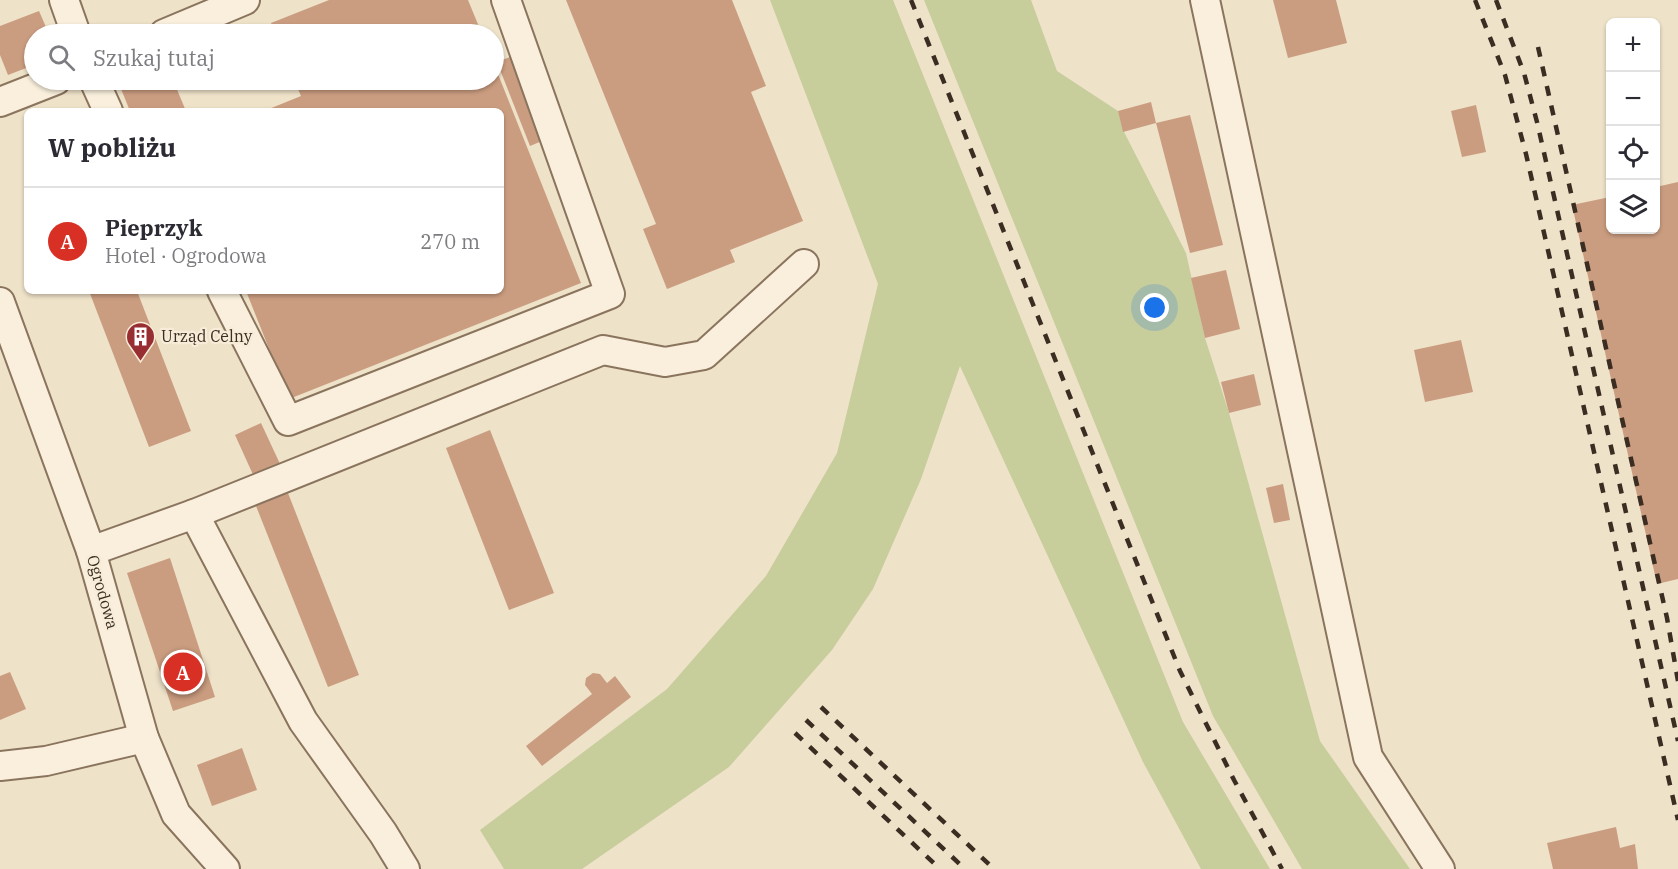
<!DOCTYPE html>
<html lang="pl">
<head>
<meta charset="utf-8">
<style>
  :root { --surface:#fff; --page:#f2f2f3; --text:#2b2b33; --muted:#7c7c81; --line:#e1e1e2; --accent:#d93025 }
  body { margin:0; font-family:"IBM Plex Serif",serif; background:var(--page); color:var(--text) }
  .controls { position:absolute; right:18px; top:18px; display:grid; overflow:hidden; border-radius:9px; box-shadow:0 2px 4px #0004 }
  .controls button { width:54px; height:54px; display:grid; place-items:center; padding:0; border:0; border-bottom:2px solid var(--line); background:var(--surface); color:var(--text); font:30px sans-serif }
  .you { position:absolute; left:1155px; top:308px; width:21px; height:21px; margin:-15px; border:4px solid #fff; border-radius:50%; background:#1a73e8; box-shadow:0 0 0 9px #1a73e833 }
  .badge { display:grid; place-items:center; width:39px; height:39px; border-radius:50%; background:var(--accent); color:#fff; font-size:20px; font-weight:700 }
  .pin { position:absolute; translate:-50% -50%; border:3px solid #fff; box-shadow:0 2px 6px #0006 }
  .list { margin:0; padding:0; list-style:none }
  h2 { display:flex; justify-content:space-between; align-items:center; height:78px; margin:0; padding:0 24px; font-size:26px }
  h2 small { font-size:20px; font-weight:400; color:var(--muted) }
  .list li { display:grid; grid-template-columns:39px 1fr auto; gap:18px; align-items:center; box-sizing:border-box; height:108px; padding:0 24px; border-top:2px solid var(--line) }
  .list b { display:block; font-size:22px; white-space:nowrap }
  .list p { margin:0; font-size:20px; white-space:nowrap; color:var(--muted) }
  .list em { font-size:20px; font-style:normal; color:var(--muted) }
  .icon { flex:none; width:33px; height:33px; fill:none; stroke:currentColor; stroke-width:2; stroke-linecap:round; stroke-linejoin:round }
  .map { position:relative; flex:none; width:1678px; height:869px; overflow:hidden }
  .search { position:absolute; background:var(--surface); box-shadow:0 2px 4px #0004; left:24px; top:24px; width:480px; height:66px; display:flex; align-items:center; gap:15px; box-sizing:border-box; padding:0 21px; border-radius:33px; color:var(--muted); font-size:22px }
  .panel { position:absolute; background:var(--surface); box-shadow:0 2px 4px #0004; left:24px; top:108px; width:480px; height:186px; border-radius:9px }
  .map>svg:first-child { display:block }
  .green { fill:#c8cd9c }
  .building { fill:#cb9d80 }
  .lines { fill:none; stroke-linecap:round; stroke-linejoin:round }
  .minor-casing { stroke:#8a745e; stroke-width:32 }
  .minor { stroke:#f9efdc; stroke-width:28 }
  .rail { stroke:#3b2d21; stroke-width:4.5; stroke-dasharray:10 10; stroke-linecap:butt }
  .labels { text-anchor:middle; dominant-baseline:central; stroke-width:4.5; stroke-linejoin:round; paint-order:stroke }
  .poi-label { font-size:16px; fill:#3b2d21; stroke:#f6ecd8; text-anchor:start }
  .street-label { font-size:16px; fill:#3b2d21; stroke:#f6ecd8 }
</style>
</head>
<body>
<div class="map">
<svg width="1678" height="869" viewBox="0 0 1678 869">
  <rect width="100%" height="100%" fill="#eee2c9"/>
  <g class="green">
    <polygon points="770,0 893,0 1183,722 1270,869 1201,869 1143,762 960,366 921,479 873,589 832,650 729,767 582,869 504,869 480,830 667,689 766,576 837,453 878,284"/>
    <polygon points="924,0 1031,0 1057,71 1118,111 1124,132 1186,253 1205,338 1229,413 1320,741 1410,869 1302,869 1213,716"/>
  </g>
  <g class="building">
    <polygon points="329,0 468,0 482,34 276,34 271,23"/>
    <polygon points="566,0 732,0 766,86 751,92 803,221 730,250 735,262 667,289 643,229 656,224"/>
    <polygon points="1273,0 1336,0 1347,43 1288,58"/>
    <polygon points="39,11 49,34 34,34 34,65 8,75 0,55 0,26"/>
    <polygon points="510,57 542,141 530,146 497,62"/>
    <polygon points="494,64 581,283 289,399 246,291 501,291 501,111 264,111 301,96 294,80 494,80"/>
    <polygon points="130,80 173,80 186,111 130,111 119,84"/>
    <polygon points="1151,102 1156,123 1123,132 1118,111"/>
    <polygon points="1476,105 1486,152 1462,157 1451,111"/>
    <polygon points="1190,115 1223,245 1190,253 1156,123"/>
    <polygon points="1678,182 1678,579 1657,584 1572,205 1610,197 1610,230 1656,230 1656,187"/>
    <polygon points="1226,270 1240,329 1205,338 1191,278"/>
    <polygon points="89,291 137,291 191,431 149,447"/>
    <polygon points="1461,340 1473,392 1425,402 1414,350"/>
    <polygon points="1254,374 1261,405 1229,413 1221,382"/>
    <polygon points="261,423 281,466 255,479 235,435"/>
    <polygon points="490,430 554,593 509,610 446,448"/>
    <polygon points="1283,484 1290,520 1274,523 1266,488"/>
    <polygon points="288,493 359,675 328,687 256,506"/>
    <polygon points="170,558 215,697 173,711 127,573"/>
    <polygon points="10,672 26,709 0,720 0,676"/>
    <polygon points="593,673 600,674 607,683 615,676 631,697 542,766 526,746 592,694 585,685 586,678"/>
    <polygon points="242,748 257,790 212,806 197,765"/>
    <polygon points="1616,827 1620,848 1635,844 1638,869 1553,869 1547,843"/>
  </g>
  <g class="lines">
    <defs>
      <g id="minor">
        <polyline points="64,0 76,34"/>
        <polyline points="1205,0 1368,757 1440,869"/>
        <polyline points="164,34 245,0"/>
        <polyline points="94,80 108,111"/>
        <polyline points="0,102 56,80"/>
        <polyline points="222,291 288,421 610,294 506,0"/>
        <polyline points="0,302 91,551 144,738 176,814 225,869"/>
        <polyline points="194,514 303,721 383,833 405,869"/>
        <polyline points="91,551 194,514 603,350 665,362 704,355 804,264"/>
        <polyline points="0,766 46,761 144,738"/>
      </g>
    </defs>
    <use href="#minor" class="minor-casing"/>
    <use href="#minor" class="minor"/>
    <g class="rail">
      <polyline points="911,0 1180,671 1234,780 1282,869"/>
      <polyline points="1475,0 1505,75 1526,154 1678,820"/>
      <polyline points="1496,0 1524,73 1537,122 1678,741"/>
      <polyline points="1538,47 1667,618 1678,681"/>
      <polyline points="821,707 994,869"/>
      <polyline points="806,720 965,869"/>
      <polyline points="795,733 940,869"/>
    </g>
  </g>
  <defs>
    <symbol id="building-pin" viewBox="-11 -11 22 30"><path d="M0 17L-7.5 6A9.5 9.5 0 1 1 7.5 6Z" fill="#982e32" stroke="#f6ecd8"/><path d="M-4-6H4V6H1V3H-1V6H-4ZM-2.5-4.3h1.7v1.8h-1.7ZM.8-4.3h1.7v1.8H.8ZM-2.5-1h1.7V.8h-1.7ZM.8-1h1.7V.8H.8Z" fill="#fff"/></symbol>
  </defs>
  <g fill-rule="evenodd">
    <use href="#building-pin" x="124" y="320" width="33" height="45"/>
  </g>
  <g class="labels">
    <g class="poi-label">
      <text x="161" y="336">Urząd Celny</text>
    </g>
    <g class="street-label">
      <text transform="translate(103 592) rotate(74)">Ogrodowa</text>
    </g>
  </g>
</svg>
<div class="controls">
<button>+</button>
<button>−</button>
<button><svg class="icon" aria-label="locate" viewBox="0 0 24 24"><circle cx="12" cy="12" r="6"/><path d="M12 2v4M12 18v4M2 12h4M18 12h4"/></svg></button>
<button><svg class="icon" aria-label="layers" viewBox="0 0 24 24"><path d="M12 4l9 5-9 5-9-5zM3 14l9 5 9-5"/></svg></button>
</div>
<div class="you"></div>
<div class="pin badge" style="left:183px;top:672px">A</div>
<div class="search"><svg class="icon" aria-label="search" viewBox="0 0 24 24"><circle cx="10" cy="10" r="6"/><path d="M15 15l6 6"/></svg>Szukaj tutaj</div>
<section class="panel">
<h2>W pobliżu<small></small></h2>
<ul class="list">
<li><span class="badge">A</span><div><b>Pieprzyk</b><p>Hotel · Ogrodowa</p></div><em>270 m</em></li>
</ul>
</section>
</div>
</body>
</html>
